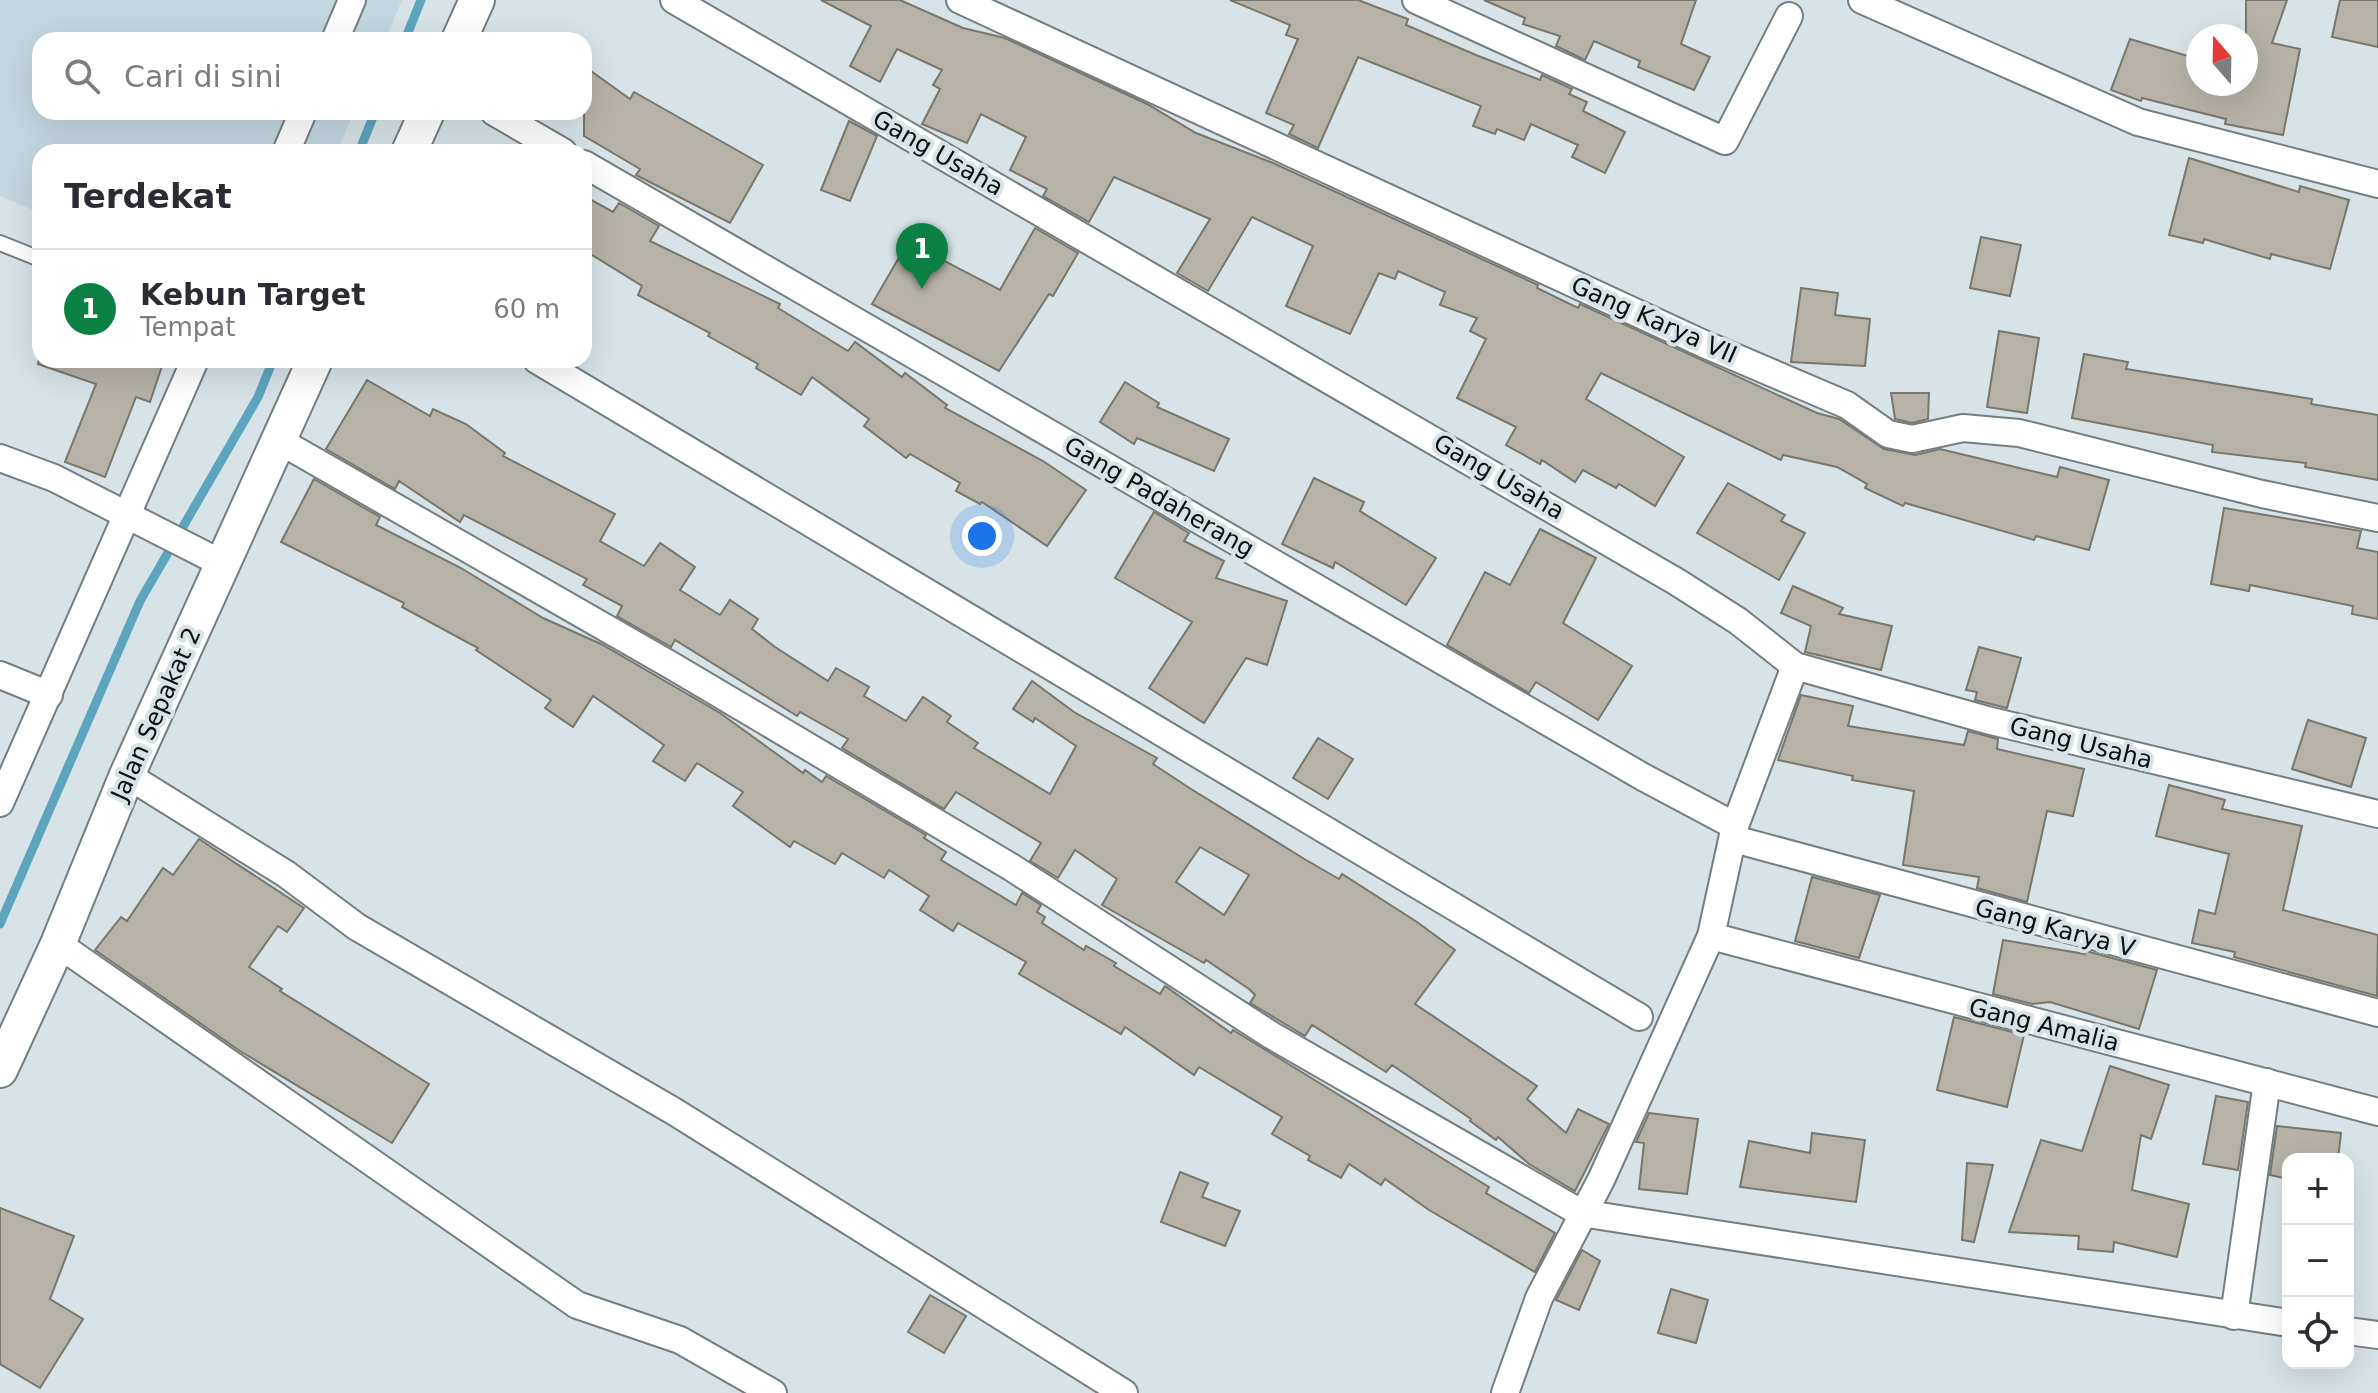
<!DOCTYPE html>
<html lang="id">
<head>
<meta charset="utf-8">
<style>
  :root { --surface:#fff; --page:#f7f7f7; --text:#2b2b33; --muted:#7c7c81; --line:#e1e1e2; --accent:#0b8043 }
  body { margin:0; font-family:"DejaVu Sans",sans-serif; background:var(--page); color:var(--text) }
  .controls { position:absolute; right:24px; bottom:24px; display:grid; overflow:hidden; border-radius:16px; box-shadow:0 8px 32px #0002 }
  .controls button { width:72px; height:72px; display:grid; place-items:center; padding:0; border:0; border-bottom:2px solid var(--line); background:var(--surface); color:var(--text); font:40px sans-serif }
  .compass { position:absolute; left:2186px; top:24px; width:72px; height:72px; border-radius:50%; background:var(--surface); box-shadow:0 8px 32px #0002; rotate:340deg }
  .you { position:absolute; left:982px; top:536px; width:28px; height:28px; margin:-20px; border:6px solid #fff; border-radius:50%; background:#1a73e8; box-shadow:0 0 0 12px #1a73e833 }
  .badge { display:grid; place-items:center; width:52px; height:52px; border-radius:50%; background:var(--accent); color:#fff; font-size:26px; font-weight:700 }
  .pin { position:absolute; translate:-50% -66px; filter:drop-shadow(0 2px 4px #0008) }
  .pin::after { content:''; position:absolute; top:42px; width:28px; height:24px; background:inherit; clip-path:polygon(0 0,100% 0,50% 100%) }
  .list { margin:0; padding:0; list-style:none }
  h2 { display:flex; justify-content:space-between; align-items:center; height:104px; margin:0; padding:0 32px; font-size:34px }
  h2 small { font-size:26px; font-weight:400; color:var(--muted) }
  .list li { display:grid; grid-template-columns:52px 1fr auto; gap:24px; align-items:center; box-sizing:border-box; height:120px; padding:0 32px; border-top:2px solid var(--line) }
  .list b { display:block; font-size:30px; white-space:nowrap }
  .list p { margin:0; font-size:26px; white-space:nowrap; color:var(--muted) }
  .list em { font-size:26px; font-style:normal; color:var(--muted) }
  .icon { flex:none; width:44px; height:44px; fill:none; stroke:currentColor; stroke-width:2; stroke-linecap:round; stroke-linejoin:round }
  .map { position:relative; flex:none; width:2378px; height:1393px; overflow:hidden }
  .search { position:absolute; background:var(--surface); box-shadow:0 8px 32px #0002; left:32px; top:32px; width:560px; height:88px; display:flex; align-items:center; gap:20px; box-sizing:border-box; padding:0 28px; border-radius:24px; color:var(--muted); font-size:30px }
  .panel { position:absolute; background:var(--surface); box-shadow:0 8px 32px #0002; left:32px; top:144px; width:560px; height:224px; border-radius:24px }
  .map>svg:first-child { display:block }
  .built { fill:#c3d7df }
  .lines { fill:none; stroke-linecap:round; stroke-linejoin:round }
  .stream { stroke:#5da5be; stroke-width:9 }
  .building { fill:#b6b2a8; stroke:#79766d; stroke-width:2; fill-rule:evenodd }
  .service-casing { stroke:#737e82; stroke-width:18 }
  .minor-casing { stroke:#737e82; stroke-width:30 }
  .tertiary-casing { stroke:#737e82; stroke-width:38 }
  .service { stroke:#fff; stroke-width:14 }
  .minor { stroke:#fff; stroke-width:26 }
  .tertiary { stroke:#fff; stroke-width:34 }
  .labels { text-anchor:middle; dominant-baseline:central; stroke-width:8; stroke-linejoin:round; paint-order:stroke }
  .street-label { font-size:24px; fill:#0a0e0f; stroke:#d7e3e7 }
</style>
</head>
<body>
<div class="map">
<svg width="2378" height="1393" viewBox="0 0 2378 1393">
  <rect width="100%" height="100%" fill="#d7e3e7"/>
  <polygon class="built" points="0,0 402,0 385,40 40,40 40,112 354,112 337,152 40,152 40,213 0,196"/>
  <g class="lines">
    <g class="stream">
      <polyline points="405,40 421,0"/>
      <polyline points="359,152 375,112"/>
      <polyline points="0,924 140,601 258,397 273,360"/>
    </g>
  </g>
  <g class="building">
    <polygon points="821,0 900,0 963,28 1005,38 1147,104 1196,133 1273,163 1538,285 1537,288 1578,308 1580,304 1817,413 1839,419 1884,449 1915,455 1940,449 2057,477 2060,467 2109,480 2089,550 2036,536 2034,540 1905,503 1903,506 1865,488 1867,484 1837,467 1783,455 1781,460 1601,373 1586,399 1684,457 1655,506 1619,484 1616,488 1583,470 1575,482 1542,460 1540,464 1506,445 1516,427 1457,398 1486,339 1470,331 1477,318 1440,305 1445,292 1398,271 1395,279 1379,273 1350,334 1286,306 1313,246 1252,217 1208,291 1177,273 1210,219 1114,177 1089,222 1043,196 1047,189 1010,170 1026,137 981,114 967,143 922,124 940,89 933,85 942,70 897,49 880,82 850,66 871,26"/>
    <polygon points="1230,0 1358,0 1408,19 1406,25 1476,55 1540,80 1542,75 1572,89 1569,94 1587,102 1583,111 1625,132 1605,173 1572,157 1578,145 1531,124 1524,140 1497,129 1495,134 1473,126 1481,106 1358,57 1318,148 1289,134 1294,125 1266,113 1298,39 1286,35 1290,25"/>
    <polygon points="1484,0 1696,0 1681,44 1710,57 1694,90 1638,67 1640,61 1594,41 1585,60 1556,46 1560,36 1523,24 1525,18"/>
    <polygon points="2246,0 2287,0 2272,43 2300,49 2283,135 2225,124 2226,119 2142,98 2141,101 2111,90 2130,39 2198,59 2198,84 2246,84"/>
    <polygon points="2340,0 2378,0 2378,47 2332,37"/>
    <polygon points="584,66 630,99 634,92 763,165 730,223 636,175 640,169 584,136"/>
    <polygon points="849,121 877,136 850,201 821,190"/>
    <polygon points="2189,158 2299,192 2300,186 2349,200 2330,269 2271,254 2270,259 2204,239 2203,243 2169,235"/>
    <polygon points="584,196 613,212 619,203 659,226 650,241 780,304 778,308 848,351 855,342 902,377 905,373 947,405 945,408 1043,461 1086,490 1047,546 982,502 980,504 956,491 960,483 910,454 906,458 864,426 869,419 812,377 801,395 756,368 758,364 708,336 710,333 638,295 642,286 584,250"/>
    <polygon points="1035,228 1078,253 1053,296 1049,294 999,371 872,304 908,242 1000,290"/>
    <polygon points="1981,237 2021,245 2010,296 1970,288"/>
    <polygon points="1801,288 1838,293 1835,315 1870,319 1865,366 1791,362"/>
    <polygon points="1999,331 2039,338 2027,413 1987,407"/>
    <polygon points="2084,354 2128,362 2126,369 2312,399 2311,404 2378,415 2378,480 2305,467 2306,463 2212,452 2213,445 2072,418"/>
    <polygon points="39,360 164,360 150,402 136,397 105,477 65,462 96,384 38,364"/>
    <path d="M 367,380 L 430,416 L 433,409 L 466,424 L 505,453 L 503,456 L 615,514 L 600,541 L 644,566 L 660,543 L 695,567 L 680,590 L 720,615 L 730,600 L 758,619 L 752,629 L 775,647 L 828,681 L 836,668 L 869,687 L 864,696 L 906,721 L 923,697 L 951,716 L 947,722 L 978,743 L 974,748 L 1050,794 L 1076,746 L 1035,718 L 1033,722 L 1013,709 L 1032,681 L 1074,712 L 1157,758 L 1153,764 L 1191,789 L 1306,860 L 1339,879 L 1342,874 L 1417,922 L 1455,950 L 1415,1004 L 1537,1086 L 1527,1099 L 1566,1133 L 1578,1109 L 1609,1124 L 1575,1191 L 1529,1164 L 1498,1137 L 1496,1140 L 1470,1121 L 1471,1119 L 1392,1065 L 1386,1072 L 1312,1025 L 1305,1036 L 1250,1003 L 1255,995 L 1249,989 L 1206,960 L 1204,963 L 1102,905 L 1117,879 L 1075,850 L 1058,878 L 1030,861 L 1041,843 L 956,792 L 944,809 L 842,748 L 848,739 L 800,712 L 797,716 L 675,640 L 671,647 L 617,616 L 622,606 L 583,585 L 587,579 L 464,515 L 460,522 L 399,481 L 395,489 L 326,449 ZM 1200,847 L 1249,875 L 1224,915 L 1176,882 Z"/>
    <polygon points="1125,382 1159,403 1157,407 1229,439 1214,471 1137,438 1134,444 1100,422"/>
    <polygon points="1891,393 1929,393 1928,419 1912,423 1895,419"/>
    <polygon points="1314,478 1364,502 1360,511 1436,558 1406,605 1335,562 1333,568 1282,544"/>
    <polygon points="314,479 380,517 376,525 461,568 543,618 601,644 720,713 803,773 805,770 822,782 826,776 926,835 924,838 946,852 941,860 1016,905 1022,893 1041,905 1037,912 1045,917 1042,923 1084,950 1086,946 1116,963 1114,966 1160,994 1165,986 1231,1033 1233,1030 1489,1187 1486,1193 1555,1233 1535,1272 1429,1210 1385,1179 1381,1185 1349,1164 1341,1178 1308,1160 1310,1156 1272,1134 1282,1117 1199,1067 1194,1075 1125,1027 1121,1034 1019,974 1026,962 958,923 953,931 920,910 929,896 889,870 884,878 842,853 835,864 794,841 790,847 733,806 743,792 697,763 685,781 653,761 664,745 593,696 573,727 545,708 551,700 476,650 478,648 402,607 404,603 281,542"/>
    <polygon points="1728,483 1785,515 1781,521 1805,533 1779,580 1697,533"/>
    <polygon points="2224,508 2361,531 2357,548 2378,552 2378,619 2352,614 2353,606 2250,585 2249,591 2211,584"/>
    <polygon points="1154,512 1189,533 1184,541 1224,561 1216,578 1287,601 1267,665 1246,658 1204,723 1149,688 1192,622 1115,578"/>
    <polygon points="1540,529 1596,558 1563,623 1632,666 1598,720 1536,682 1529,693 1447,645 1485,572 1510,585"/>
    <polygon points="1793,586 1843,608 1839,614 1892,626 1881,670 1805,652 1811,626 1781,613"/>
    <polygon points="1979,647 2021,658 2007,708 1975,700 1977,692 1966,690"/>
    <polygon points="1801,695 1853,706 1848,726 1964,745 1968,731 1998,739 1997,749 2084,769 2073,816 2047,811 2027,902 1977,888 1979,877 1903,865 1914,791 1852,780 1853,776 1778,760"/>
    <polygon points="2308,720 2366,738 2351,787 2292,769"/>
    <polygon points="1318,738 1353,759 1328,799 1293,778"/>
    <polygon points="2169,785 2225,800 2222,809 2302,826 2283,910 2378,935 2377,996 2234,957 2235,952 2192,943 2199,910 2215,914 2229,854 2156,836"/>
    <polygon points="199,839 304,908 287,932 278,926 249,967 282,989 280,991 429,1084 392,1143 240,1051 95,950 121,917 127,921 163,868 173,875"/>
    <polygon points="1812,877 1880,895 1859,958 1795,941"/>
    <polygon points="2003,940 2085,954 2086,951 2157,970 2139,1029 2050,1002 2032,1004 1993,994"/>
    <polygon points="1954,1017 2024,1035 2007,1107 1937,1090"/>
    <polygon points="2110,1066 2169,1085 2151,1139 2141,1135 2132,1190 2189,1204 2177,1257 2114,1242 2113,1252 2078,1249 2079,1236 2009,1232 2041,1140 2082,1151"/>
    <polygon points="2216,1096 2248,1102 2238,1170 2203,1164"/>
    <polygon points="1649,1113 1698,1119 1687,1194 1639,1189 1644,1143 1636,1142"/>
    <polygon points="2277,1126 2341,1133 2338,1159 2288,1159 2288,1179 2270,1175"/>
    <polygon points="1812,1133 1865,1140 1856,1202 1740,1187 1749,1141 1810,1153"/>
    <polygon points="1967,1163 1993,1165 1974,1242 1962,1240"/>
    <polygon points="1180,1172 1208,1183 1202,1197 1240,1211 1225,1246 1161,1222"/>
    <polygon points="0,1208 74,1236 50,1299 83,1319 40,1388 0,1364"/>
    <polygon points="1582,1250 1600,1261 1579,1310 1556,1300"/>
    <polygon points="1671,1289 1708,1300 1696,1343 1658,1333"/>
    <polygon points="930,1295 966,1316 944,1353 908,1332"/>
  </g>
  <g class="lines">
    <defs>
      <polyline id="service" points="0,243 40,259"/>
      <g id="minor">
        <polyline points="674,0 1677,582 1738,621 1795,666 1987,720 2378,814"/>
        <polyline points="960,0 1704,344 1847,405 1888,434 1912,439 1963,428 2019,433 2262,494 2378,518"/>
        <polyline points="1416,0 1725,141 1789,16"/>
        <polyline points="1862,0 2138,122 2378,184"/>
        <polyline points="335,40 352,0"/>
        <polyline points="494,112 563,152"/>
        <polyline points="286,152 303,112"/>
        <polyline points="584,164 1643,777 1735,826"/>
        <polyline points="537,360 1639,1017"/>
        <polyline points="278,440 674,667 1011,867 1271,1035 1581,1213 2288,1323"/>
        <polyline points="0,458 54,478 223,564"/>
        <polyline points="0,675 49,695"/>
        <polyline points="127,775 286,874 357,927 675,1112 1124,1393"/>
        <polyline points="0,803 195,360"/>
        <polyline points="1734,839 2378,1013"/>
        <polyline points="1711,936 2378,1112"/>
        <polyline points="58,944 577,1305 680,1340 773,1393"/>
        <polyline points="2234,1316 2267,1082"/>
        <polyline points="2348,1331 2378,1335"/>
        <polyline points="1505,1393 1539,1298 1601,1180 1711,936 1735,826 1795,666"/>
      </g>
      <g id="tertiary">
        <polyline points="459,40 477,0"/>
        <polyline points="409,152 427,112"/>
        <polyline points="0,1070 58,944 127,775 315,360"/>
      </g>
    </defs>
    <use href="#service" class="service-casing"/>
    <use href="#minor" class="minor-casing"/>
    <use href="#tertiary" class="tertiary-casing"/>
    <use href="#service" class="service"/>
    <use href="#minor" class="minor"/>
    <use href="#tertiary" class="tertiary"/>
  </g>
  <g class="labels">
    <g class="street-label">
      <text transform="translate(938 153) rotate(30)">Gang Usaha</text>
      <text transform="translate(1654 320) rotate(24)">Gang Karya VII</text>
      <text transform="translate(1499 477) rotate(30)">Gang Usaha</text>
      <text transform="translate(1159 497) rotate(30)">Gang Padaherang</text>
      <text transform="translate(156 714) rotate(-66)">Jalan Sepakat 2</text>
      <text transform="translate(2081 743) rotate(14)">Gang Usaha</text>
      <text transform="translate(2055 928) rotate(15)">Gang Karya V</text>
      <text transform="translate(2044 1025) rotate(14)">Gang Amalia</text>
    </g>
  </g>
</svg>
<div class="controls">
<button>+</button>
<button>−</button>
<button><svg class="icon" aria-label="locate" viewBox="0 0 24 24"><circle cx="12" cy="12" r="6"/><path d="M12 2v4M12 18v4M2 12h4M18 12h4"/></svg></button>
</div>
<svg class="compass" viewBox="-18 -18 36 36"><path d="M0-13l5 13h-10z" fill="#e53935"/><path d="M0 13l5-13h-10z" fill="#7c7c81"/></svg>
<div class="you"></div>
<div class="pin badge" style="left:922px;top:289px">1</div>
<div class="search"><svg class="icon" aria-label="search" viewBox="0 0 24 24"><circle cx="10" cy="10" r="6"/><path d="M15 15l6 6"/></svg>Cari di sini</div>
<section class="panel">
<h2>Terdekat<small></small></h2>
<ul class="list">
<li><span class="badge">1</span><div><b>Kebun Target</b><p>Tempat</p></div><em>60 m</em></li>
</ul>
</section>
</div>
</body>
</html>
